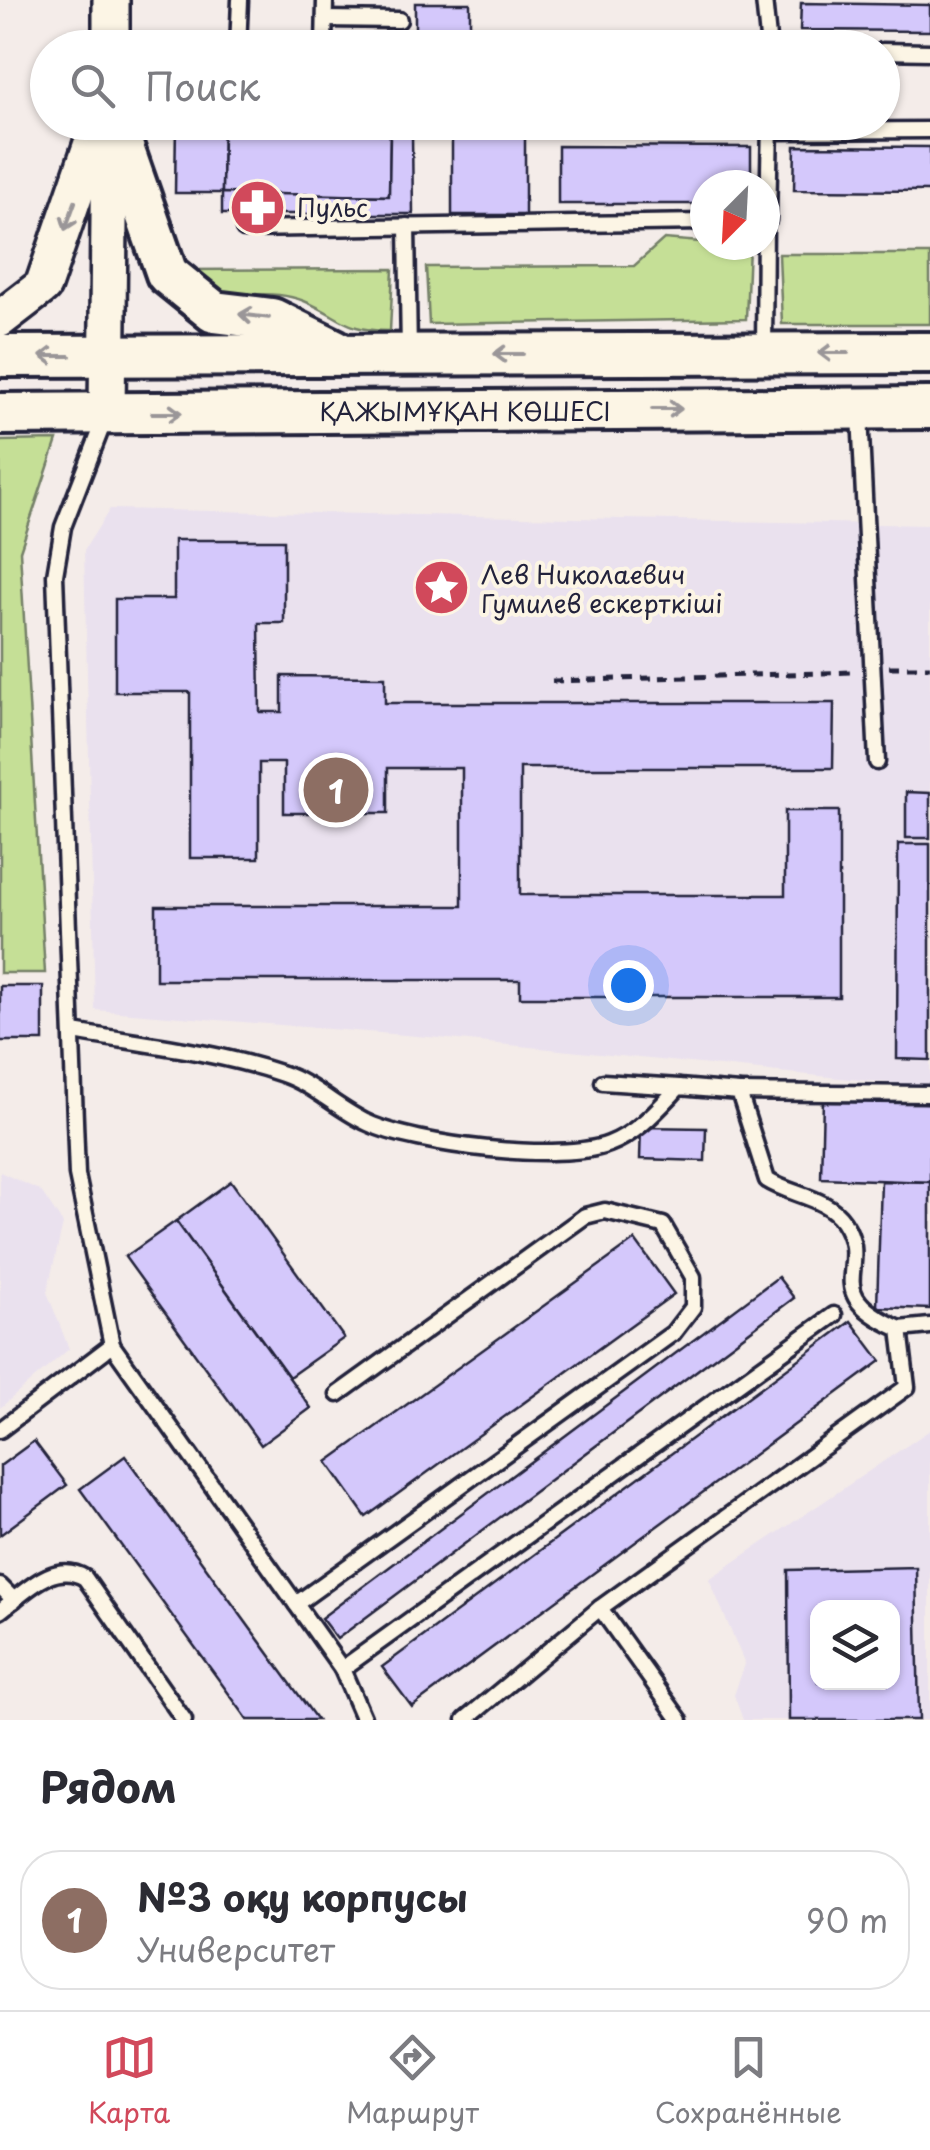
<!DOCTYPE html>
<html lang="ru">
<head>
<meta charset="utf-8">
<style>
  :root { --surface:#fff; --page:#f7f7f7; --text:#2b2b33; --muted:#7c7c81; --line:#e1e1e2; --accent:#d1495b }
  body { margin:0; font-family:"Playpen Sans",sans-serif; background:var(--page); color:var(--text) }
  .controls { position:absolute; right:30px; bottom:30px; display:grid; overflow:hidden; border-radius:20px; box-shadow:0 2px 8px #0004 }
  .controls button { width:90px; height:90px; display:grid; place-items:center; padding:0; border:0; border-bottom:2px solid var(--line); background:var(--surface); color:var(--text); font:50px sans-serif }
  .compass { position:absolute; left:690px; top:170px; width:90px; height:90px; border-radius:50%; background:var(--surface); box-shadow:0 2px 8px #0004; rotate:204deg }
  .you { position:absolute; left:628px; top:985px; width:35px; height:35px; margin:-25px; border:8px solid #fff; border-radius:50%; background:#1a73e8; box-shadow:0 0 0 15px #1a73e833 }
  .badge { display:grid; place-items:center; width:65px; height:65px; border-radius:50%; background:var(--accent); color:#fff; font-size:32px; font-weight:700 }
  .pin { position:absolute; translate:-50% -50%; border:5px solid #fff; box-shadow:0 2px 10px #0006 }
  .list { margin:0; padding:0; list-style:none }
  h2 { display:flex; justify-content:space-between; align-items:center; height:130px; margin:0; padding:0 40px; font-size:42px }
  h2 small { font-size:32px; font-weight:400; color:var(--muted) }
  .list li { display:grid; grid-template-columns:65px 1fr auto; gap:30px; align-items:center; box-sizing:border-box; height:140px; margin:0 20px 20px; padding:0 20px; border:2px solid var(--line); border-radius:40px }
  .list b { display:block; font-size:38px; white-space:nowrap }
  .list p { margin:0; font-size:32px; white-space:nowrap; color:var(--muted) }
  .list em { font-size:32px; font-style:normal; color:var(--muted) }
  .icon { flex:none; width:55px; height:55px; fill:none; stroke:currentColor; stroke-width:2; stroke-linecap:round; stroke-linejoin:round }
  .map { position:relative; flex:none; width:930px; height:1720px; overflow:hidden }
  .search { position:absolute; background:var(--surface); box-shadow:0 2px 8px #0004; left:30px; right:30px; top:30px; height:110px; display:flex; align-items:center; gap:25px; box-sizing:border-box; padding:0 35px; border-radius:55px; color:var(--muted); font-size:38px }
  .sheet { height:290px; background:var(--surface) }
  nav { display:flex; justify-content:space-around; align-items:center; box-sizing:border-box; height:140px; border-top:2px solid var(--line); background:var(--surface); font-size:28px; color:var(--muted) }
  nav a { display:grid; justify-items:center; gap:5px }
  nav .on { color:var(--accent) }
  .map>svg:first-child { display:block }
  .built { fill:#eae1ee; fill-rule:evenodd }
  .green { fill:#c5df96; stroke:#748068; stroke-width:2.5 }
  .building { fill:#d4c8fb; stroke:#22223b; stroke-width:2.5; fill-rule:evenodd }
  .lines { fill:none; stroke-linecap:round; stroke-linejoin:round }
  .service-casing { stroke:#22223b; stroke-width:21 }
  .tertiary-casing { stroke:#22223b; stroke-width:42 }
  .secondary-casing { stroke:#22223b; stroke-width:48 }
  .path { stroke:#22223b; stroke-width:5; stroke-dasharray:10 8; stroke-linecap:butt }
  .service { stroke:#fcf5e5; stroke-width:14 }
  .tertiary { stroke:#fcf5e5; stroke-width:35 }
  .secondary { stroke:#fcf5e5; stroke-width:40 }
  .oneway { stroke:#9a9698 }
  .labels { text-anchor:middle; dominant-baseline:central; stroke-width:8; stroke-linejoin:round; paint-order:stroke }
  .poi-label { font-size:25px; fill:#22223b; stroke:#fcf5e5; text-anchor:start }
  .street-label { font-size:25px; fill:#22223b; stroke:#fcf5e5 }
</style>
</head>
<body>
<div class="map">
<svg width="930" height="1720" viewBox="0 0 930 1720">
  <rect width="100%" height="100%" fill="#f4ece9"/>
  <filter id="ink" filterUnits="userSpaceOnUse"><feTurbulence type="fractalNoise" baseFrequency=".01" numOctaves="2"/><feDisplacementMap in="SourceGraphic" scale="20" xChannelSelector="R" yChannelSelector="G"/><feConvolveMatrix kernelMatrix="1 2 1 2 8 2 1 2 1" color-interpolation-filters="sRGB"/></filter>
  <g filter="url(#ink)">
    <g class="built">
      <polygon points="110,509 930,525 930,1087 429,1037 95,1010 84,550"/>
      <polygon points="0,1172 41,1191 63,1224 47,1292 69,1349 0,1408"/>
      <path d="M 930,1430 L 930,1720 L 743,1720 L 734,1695 L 745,1664 L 709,1579 ZM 818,1608 L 892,1608 L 892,1682 L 818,1682 Z"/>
    </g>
    <g class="green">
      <polygon points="664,239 749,246 746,319 429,324 426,267 634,266"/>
      <polygon points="779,254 930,254 930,324 782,324"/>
      <path d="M 393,269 L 390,331 C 343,331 343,317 304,301 C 259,283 232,312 186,270 Z"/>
      <polygon points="57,440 20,551 45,973 0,973 0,441"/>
    </g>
    <g class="building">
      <rect x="415" y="3" width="55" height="30"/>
      <polygon points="801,3 930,5 930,31 800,30"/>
      <polygon points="452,34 525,35 525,48 452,48"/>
      <polygon points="176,122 223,122 222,193 175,193"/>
      <rect x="452" y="122" width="73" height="93"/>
      <polygon points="223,131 390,134 389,196 222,193"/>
      <polygon points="390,134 412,134 413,214 222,214 222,193 389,196"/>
      <polygon points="558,146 751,147 751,185 705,185 705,204 558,204"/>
      <polygon points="795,146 930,147 930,191 794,190"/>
      <polygon points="174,540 284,540 284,623 259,623 260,712 282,712 282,676 385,677 385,703 834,703 833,768 520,768 520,895 785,895 785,811 839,811 839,997 520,997 520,980 156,980 156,906 462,906 462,768 388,768 388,813 284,813 284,763 259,763 259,858 190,858 190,692 115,692 115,599 174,599"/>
      <polygon points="906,792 930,793 930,838 906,838"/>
      <polygon points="898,844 930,844 930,1060 897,1059"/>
      <rect x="0" y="986" width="43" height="55"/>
      <polygon points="823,1099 930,1103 930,1182 821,1178"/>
      <polygon points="641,1127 706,1128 705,1161 640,1159"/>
      <polygon points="231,1181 344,1338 289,1377 176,1221"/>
      <polygon points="881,1181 930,1182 930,1309 877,1307"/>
      <polygon points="176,1221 311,1408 261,1445 125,1257"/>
      <polygon points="635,1240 674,1294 366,1517 327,1462"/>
      <polygon points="778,1277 794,1298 337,1639 321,1618"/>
      <polygon points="851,1321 881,1361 412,1707 382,1667"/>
      <polygon points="34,1441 67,1485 0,1535 0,1466"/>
      <polygon points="125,1456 317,1720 248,1720 80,1489"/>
      <path d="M 916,1567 L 919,1720 L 789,1720 L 788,1570 ZM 818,1608 L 892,1608 L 892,1682 L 818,1682 Z"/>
    </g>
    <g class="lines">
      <defs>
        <g id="service">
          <polyline points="764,0 769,48"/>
          <polyline points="325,19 399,20"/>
          <polyline points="238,48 240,0"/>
          <polyline points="324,48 325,0"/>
          <polyline points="882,51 930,52"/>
          <polyline points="770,131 930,130"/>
          <polyline points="768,221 770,122"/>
          <polyline points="407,226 409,353"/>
          <polyline points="244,229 705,222"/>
          <polyline points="764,353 765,221"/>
          <polyline points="860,414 877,762"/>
          <path d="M 73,1032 C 143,1044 215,1051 283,1074 C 313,1084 339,1110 368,1123 C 415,1145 561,1163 609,1144 C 638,1133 658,1109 679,1087 L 739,1092 L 767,1180 C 790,1195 827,1197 843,1221 C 875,1269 815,1291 900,1329 L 907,1387 L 600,1608 L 465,1720"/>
          <polyline points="603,1082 679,1087"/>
          <polyline points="739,1092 930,1094"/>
          <polyline points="900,1329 930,1326"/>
          <polyline points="112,1345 296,1604 673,1333 693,1307 693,1277 663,1225 605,1211 585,1216 338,1394"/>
          <polyline points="0,1430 112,1345 77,1175 55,575 63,527 105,419"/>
          <polyline points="0,1586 14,1600"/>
          <polyline points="296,1604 342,1669"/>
          <polyline points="600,1608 680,1720"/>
          <path d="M 0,1611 C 25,1592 54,1559 85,1578 L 184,1720"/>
          <polyline points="364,1720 342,1669 834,1315"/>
        </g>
        <g id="tertiary">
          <polyline points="111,48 111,0"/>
          <polyline points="0,319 43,286 99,123"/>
          <polyline points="107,413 110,124"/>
        </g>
        <g id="secondary">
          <polyline points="114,122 167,274 214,312 272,319 335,350"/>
          <polyline points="0,356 930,353"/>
          <polyline points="0,414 930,408"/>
        </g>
      </defs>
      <use href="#service" class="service-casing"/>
      <use href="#tertiary" class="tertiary-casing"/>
      <use href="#secondary" class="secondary-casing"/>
      <g class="path">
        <polyline points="889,667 930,667"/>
        <polyline points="552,681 853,672"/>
      </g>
      <use href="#service" class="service"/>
      <use href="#tertiary" class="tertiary"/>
      <use href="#secondary" class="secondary"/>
    </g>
    <defs><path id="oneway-shaft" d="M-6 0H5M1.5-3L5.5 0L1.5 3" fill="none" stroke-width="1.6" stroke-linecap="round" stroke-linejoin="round" transform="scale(2.5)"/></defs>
    <g class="oneway">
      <use href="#oneway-shaft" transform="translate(70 216) rotate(110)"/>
      <use href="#oneway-shaft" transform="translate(254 316) rotate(-173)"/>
      <use href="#oneway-shaft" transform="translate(833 353) rotate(180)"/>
      <use href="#oneway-shaft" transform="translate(508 354) rotate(180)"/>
      <use href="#oneway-shaft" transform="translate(55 356) rotate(180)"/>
      <use href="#oneway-shaft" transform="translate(667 409)"/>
      <use href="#oneway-shaft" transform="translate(167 413)"/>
    </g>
  </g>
  <defs>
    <symbol id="pharmacy-disc" viewBox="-11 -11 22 22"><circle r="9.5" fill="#d1495b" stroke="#fcf5e5"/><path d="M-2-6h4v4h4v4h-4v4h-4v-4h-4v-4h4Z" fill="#fff"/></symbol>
    <symbol id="sight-disc" viewBox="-11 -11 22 22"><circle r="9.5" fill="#d1495b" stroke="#fcf5e5"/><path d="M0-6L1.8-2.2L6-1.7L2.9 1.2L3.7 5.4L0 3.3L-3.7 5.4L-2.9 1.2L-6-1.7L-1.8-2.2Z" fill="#fff"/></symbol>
  </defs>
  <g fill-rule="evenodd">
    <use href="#pharmacy-disc" x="226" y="176" width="63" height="63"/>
    <use href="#sight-disc" x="410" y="556" width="63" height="63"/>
  </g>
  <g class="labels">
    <g class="poi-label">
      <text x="297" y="207">Пульс</text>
      <text x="481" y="574">Лев Николаевич<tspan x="481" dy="29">Гумилев ескерткіші</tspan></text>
    </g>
    <g class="street-label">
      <text x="465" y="411">ҚАЖЫМҰҚАН КӨШЕСІ</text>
    </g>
  </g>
</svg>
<div class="controls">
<button><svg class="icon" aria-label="layers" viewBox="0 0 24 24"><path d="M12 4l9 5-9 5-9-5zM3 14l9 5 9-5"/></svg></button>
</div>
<svg class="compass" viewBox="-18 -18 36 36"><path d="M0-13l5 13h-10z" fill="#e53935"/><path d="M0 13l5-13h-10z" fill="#7c7c81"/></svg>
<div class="you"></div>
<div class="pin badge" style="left:336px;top:790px;background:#8d6e63">1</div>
<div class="search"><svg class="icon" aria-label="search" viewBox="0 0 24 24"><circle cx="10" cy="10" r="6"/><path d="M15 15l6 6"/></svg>Поиск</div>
</div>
<section class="sheet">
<h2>Рядом<small></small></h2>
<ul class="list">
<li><span class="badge" style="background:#8d6e63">1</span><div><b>№3 оқу корпусы</b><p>Университет</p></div><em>90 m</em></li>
</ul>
</section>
<nav>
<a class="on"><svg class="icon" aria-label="map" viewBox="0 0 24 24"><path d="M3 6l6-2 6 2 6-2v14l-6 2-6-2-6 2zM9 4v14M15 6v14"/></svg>Карта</a>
<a><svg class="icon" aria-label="directions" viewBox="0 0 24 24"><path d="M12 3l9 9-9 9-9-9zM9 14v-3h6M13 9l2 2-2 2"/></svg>Маршрут</a>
<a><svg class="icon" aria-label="saved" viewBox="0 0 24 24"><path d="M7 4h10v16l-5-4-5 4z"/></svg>Сохранённые</a>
</nav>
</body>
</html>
